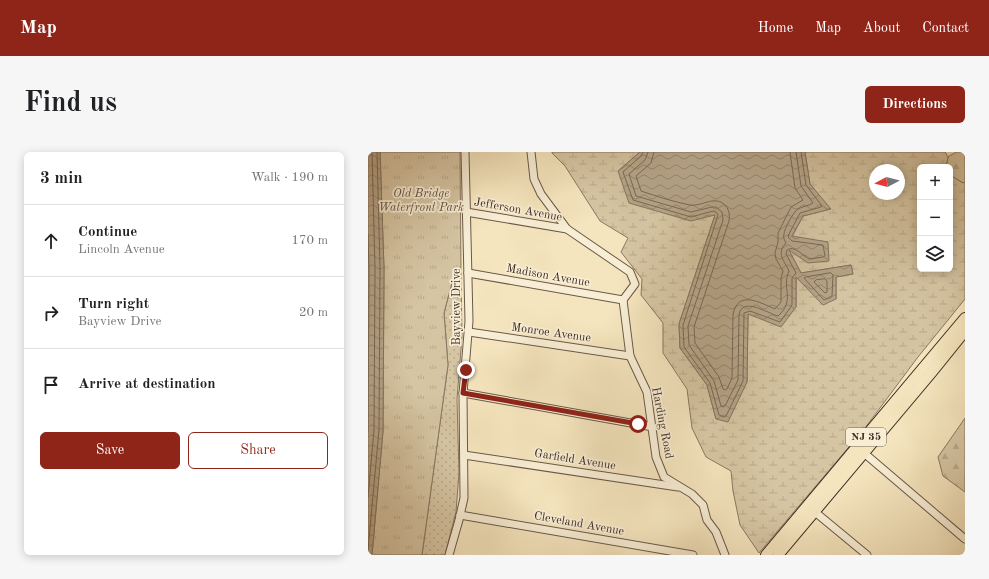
<!DOCTYPE html>
<html lang="en">
<head>
<meta charset="utf-8">
<style>
  :root { --surface:#fff; --page:#f6f6f6; --text:#202124; --muted:#757577; --line:#e0e0e0; --accent:#8f2418 }
  body { margin:0; font-family:"Old Standard TT",serif; background:var(--page); color:var(--text) }
  .controls { position:absolute; right:12px; top:12px; display:grid; overflow:hidden; border-radius:6px; box-shadow:0 2px 10px #0003 }
  .controls button { width:36px; height:36px; display:grid; place-items:center; padding:0; border:0; border-bottom:1px solid var(--line); background:var(--surface); color:var(--text); font:20px sans-serif }
  .compass { position:absolute; left:501px; top:12px; width:36px; height:36px; border-radius:50%; background:var(--surface); box-shadow:0 2px 10px #0003; rotate:263deg }
  .stop { position:absolute; width:12px; height:12px; margin:-9px; border:3px solid #8f2418; border-radius:50%; background:#fff }
  .stop.end { background:#8f2418; border-color:#fff; box-shadow:0 1px 4px #0008 }
  .list { margin:0; padding:0; list-style:none }
  h2 { display:flex; justify-content:space-between; align-items:center; height:52px; margin:0; padding:0 16px; font-size:17px }
  h2 small { font-size:13px; font-weight:400; color:var(--muted) }
  .list li { display:grid; grid-template-columns:26px 1fr auto; gap:12px; align-items:center; box-sizing:border-box; height:72px; padding:0 16px; border-top:1px solid var(--line) }
  .list b { display:block; font-size:15px; white-space:nowrap }
  .list p { margin:0; font-size:13px; white-space:nowrap; color:var(--muted) }
  .list em { font-size:13px; font-style:normal; color:var(--muted) }
  .actions { display:flex; gap:8px; padding:12px 16px }
  .actions a { flex:1; padding:9px 0; border:1px solid var(--accent); border-radius:6px; text-align:center; font-size:14px; color:var(--accent) }
  .actions .main { background:var(--accent); color:#fff }
  .icon { flex:none; width:22px; height:22px; fill:none; stroke:currentColor; stroke-width:2; stroke-linecap:round; stroke-linejoin:round }
  .map { position:relative; flex:none; width:597px; height:403px; overflow:hidden; border-radius:6px }
  header { display:flex; align-items:center; gap:24px; box-sizing:border-box; height:56px; padding:0 20px; background:var(--accent); color:#fff }
  header strong { font-size:19px }
  nav { display:flex; gap:22px; margin-inline-start:auto; font-size:14px }
  .intro { display:flex; align-items:center; justify-content:space-between; box-sizing:border-box; height:96px; padding:0 24px }
  h1 { margin:0; font-size:28px }
  .button { padding:10px 18px; border-radius:6px; background:var(--accent); color:#fff; font-size:14px; font-weight:700 }
  main { display:flex; gap:24px; padding:0 24px }
  aside { flex:1; background:var(--surface); border-radius:6px; box-shadow:0 2px 10px #0003 }
  .map>svg:first-child { display:block }
  .grass { fill:url(#grass-dots); stroke:#897862 }
  .forest { fill:url(#forest-firs); stroke:#897862 }
  .wetland { fill:url(#wetland-marsh); stroke:#897862; fill-rule:evenodd }
  .park { fill:url(#park-tufts); stroke:#897862 }
  .water { fill:url(#water-waves); stroke:#85745f }
  .lines { fill:none; stroke-linecap:round; stroke-linejoin:round }
  .shore { stroke:#796855; stroke-width:1 }
  .minor-casing { stroke:#6a5948; stroke-width:9 }
  .highway-casing { stroke:#3c2a21; stroke-width:12 }
  .minor { stroke:#f8eed5; stroke-width:7 }
  .highway { stroke:#f5e5be; stroke-width:10 }
  .route { stroke:#8f2418; stroke-width:5 }
  .labels { text-anchor:middle; dominant-baseline:central; stroke-width:3.5; stroke-linejoin:round; paint-order:stroke }
  .shield { fill:#f8eed5; stroke:#746557; stroke-width:1 }
  .shield-label { font-size:11px; font-weight:bold; fill:#3c2a21 }
  .park-label { font-size:12px; font-style:italic; fill:#625142; stroke:#f8eed5 }
  .street-label { font-size:12px; fill:#3c2a21; stroke:#f8eed5 }
</style>
</head>
<body>
<header>
<strong>Map</strong>
<nav><a>Home</a><a>Map</a><a>About</a><a>Contact</a></nav>
</header>
<div class="intro"><h1>Find us</h1><a class="button">Directions</a></div>
<main>
<aside>
<h2>3 min<small>Walk · 190 m</small></h2>
<ul class="list">
<li><svg class="icon" aria-label="ahead" viewBox="0 0 24 24"><path d="M12 20V5M6 11l6-6 6 6"/></svg><div><b>Continue</b><p>Lincoln Avenue</p></div><em>170 m</em></li>
<li><svg class="icon" aria-label="right" viewBox="0 0 24 24"><path d="M7 20v-9h11M14 6l5 5-5 5"/></svg><div><b>Turn right</b><p>Bayview Drive</p></div><em>20 m</em></li>
<li><svg class="icon" aria-label="arrive" viewBox="0 0 24 24"><path d="M6 21V4h12l-3 4 3 4H6"/></svg><div><b>Arrive at destination</b></div></li>
</ul>
<div class="actions"><a class="main">Save</a><a>Share</a></div>
</aside>
<div class="map">
<svg width="597" height="403" viewBox="0 0 597 403">
  <defs>
    <pattern id="grass-dots" width="8" height="8" patternUnits="userSpaceOnUse"><rect width="8" height="8" fill="#d6c5a3"/><path d="M2 2h.1M6 6h.1" fill="none" stroke="#b9a98c" stroke-width="1.8" stroke-linecap="round"/></pattern>
    <pattern id="forest-firs" width="22" height="20" patternUnits="userSpaceOnUse"><rect width="22" height="20" fill="#d6c5a3"/><path d="M5 1l3.5 6h-7zM16 11l3.5 6h-7z" fill="#b9a98c"/></pattern>
    <pattern id="wetland-marsh" width="20" height="14" patternUnits="userSpaceOnUse"><rect width="20" height="14" fill="#d6c5a3"/><path d="M1 5h8M5 5V1M11 12h8M15 12V8" fill="none" stroke="#b9a98c"/></pattern>
    <pattern id="park-tufts" width="24" height="20" patternUnits="userSpaceOnUse"><rect width="24" height="20" fill="#d6c5a3"/><path d="M3 7l-1-3M5 7V3M7 7l1-3M15 17l-1-3M17 17v-4M19 17l1-3" fill="none" stroke="#b9a98c"/></pattern>
    <pattern id="water-waves" width="16" height="10" patternUnits="userSpaceOnUse"><rect width="16" height="10" fill="#b6a589"/><path d="M0 5q4-4 8 0t8 0" fill="none" stroke="#958770"/></pattern>
  </defs>
  <rect width="100%" height="100%" fill="#f5e5be"/>
  <filter id="stains"><feTurbulence type="fractalNoise" baseFrequency=".005" numOctaves="4"/><feColorMatrix values="0 0 0 0 .2 0 0 0 0 .09 0 0 0 0 .02 0 0 0 .5 -.17"/></filter>
  <radialGradient id="worn" r=".72"><stop offset=".6" stop-color="#630" stop-opacity="0"/><stop offset="1" stop-color="#630" stop-opacity=".3"/></radialGradient>
  <polygon class="grass" points="93,124 94,184 89,247 91,321 88,360 77,403 54,403 80,213 76,161 85,127"/>
  <g class="forest">
    <polygon points="588,0 597,0 597,30 595,31 582,23 582,15 578,15 580,5"/>
    <polygon points="597,266 597,340 575,324 570,305"/>
  </g>
  <path class="wetland" d="M 184,0 L 272,0 L 250,19 L 347,63 L 311,172 L 312,196 L 339,233 L 348,267 L 379,230 L 380,162 L 428,155 L 428,124 L 468,147 L 468,125 L 485,122 L 483,113 L 433,121 L 420,97 L 460,90 L 424,85 L 435,64 L 462,57 L 442,32 L 437,0 L 577,0 L 580,5 L 578,15 L 552,15 L 552,117 L 582,117 L 582,23 L 595,31 L 597,30 L 597,147 L 550,205 L 497,276 L 391,401 L 372,373 L 365,339 L 363,319 L 338,305 L 324,276 L 319,237 L 295,201 L 295,171 L 273,143 L 274,127 L 253,100 L 260,86 L 232,69 L 197,14 L 184,1 ZM 507,18 L 531,18 L 531,42 L 507,42 Z"/>
  <polygon class="park" points="12,0 92,0 93,124 85,127 76,161 80,213 54,403 4,403 15,279 16,116"/>
  <g class="water">
    <polygon points="0,0 12,0 16,116 15,279 4,403 0,403"/>
    <polygon points="272,0 437,0 442,32 463,57 435,64 424,84 460,90 461,109 440,111 421,98 433,121 483,113 485,122 468,125 468,147 455,153 428,125 428,155 413,175 380,162 379,230 360,270 348,267 339,233 312,196 311,172 347,63 323,69 261,51 250,19"/>
  </g>
  <g class="lines">
    <g class="shore">
      <path d="M 275,0 L 273,4 L 255,20 L 265,48 L 323,65 L 345,59 L 348,60 L 350,63 L 315,173 L 316,195 L 342,231 L 351,263 L 356,265 L 358,264 L 375,229 L 376,161 L 382,159 L 412,170 L 424,153 L 424,126 L 428,121 L 418,102 L 419,98 C 426,93 434,103 441,107 L 455,105 L 457,104 L 455,93 L 424,89 L 420,85 L 421,82 L 432,61 L 453,55 L 454,54 L 438,33 L 433,0"/>
      <path d="M 280,0 L 277,8 L 261,22 L 268,44 L 323,60 L 344,55 L 348,55 L 354,60 L 355,68 L 320,174 L 321,193 L 346,229 L 353,254 L 355,255 L 357,254 L 370,228 L 371,163 C 374,144 399,161 410,164 C 428,148 413,136 421,119 C 416,108 408,102 418,91 C 416,88 415,85 416,82 C 416,77 426,59 430,57 C 435,54 441,54 445,51 L 433,34 L 428,0"/>
      <path d="M 286,0 L 283,11 L 268,24 L 273,39 C 288,44 306,50 322,53 C 334,55 347,42 358,54 C 361,58 362,63 361,69 L 326,175 L 327,191 L 351,225 L 355,237 L 357,238 L 359,237 L 364,226 L 365,163 C 369,137 393,151 407,157 L 413,150 L 413,126 L 415,119 L 408,107 L 407,101 L 410,90 L 410,81 L 423,55 L 435,48 L 427,36 L 422,0"/>
      <polyline points="0,82 1,116 0,280"/>
      <polygon points="463,121 465,123 464,144 456,148 436,126 438,125"/>
      <polygon points="457,127 459,129 459,140 457,141 446,130 448,128"/>
      <polyline points="0,345 6,278 7,116 4,0"/>
      <polyline points="0,398 11,278 12,116 9,0"/>
    </g>
    <defs>
      <g id="minor">
        <polyline points="163,0 166,27 173,42 199,77 262,120 267,132 255,148 262,204 279,240 288,305 296,325 324,342 335,353 339,368 348,380 357,403"/>
        <polyline points="98,60 199,77"/>
        <polyline points="100,121 255,148"/>
        <polyline points="101,180 262,204"/>
        <polyline points="95,241 285,275"/>
        <polyline points="496,301 597,387"/>
        <polyline points="96,303 310,335"/>
        <polyline points="447,360 499,403"/>
        <polyline points="92,363 325,403"/>
        <polyline points="81,403 91,368 96,346 95,241 101,169 97,0"/>
      </g>
      <g id="highway">
        <polyline points="398,403 597,166"/>
        <polyline points="410,403 564,220 597,179"/>
      </g>
    </defs>
    <use href="#minor" class="minor-casing"/>
    <use href="#highway" class="highway-casing"/>
    <use href="#minor" class="minor"/>
    <use href="#highway" class="highway"/>
  </g>
  <g class="lines">
    <polyline class="route" points="98,218 95,241 270,272"/>
  </g>
  <g class="labels">
    <rect class="shield" x="478" y="276" width="40" height="18" rx="3"/>
    <g class="shield-label">
      <text x="498" y="285">NJ 35</text>
    </g>
    <g class="park-label">
      <text x="53" y="42">Old Bridge<tspan x="53" dy="14">Waterfront Park</tspan></text>
    </g>
    <g class="street-label">
      <text transform="translate(150 58) rotate(10)">Jefferson Avenue</text>
      <text transform="translate(180 124) rotate(10)">Madison Avenue</text>
      <text transform="translate(89 155) rotate(-90)">Bayview Drive</text>
      <text transform="translate(183 181) rotate(8)">Monroe Avenue</text>
      <text transform="translate(294 271) rotate(79)">Harding Road</text>
      <text transform="translate(207 308) rotate(9)">Garfield Avenue</text>
      <text transform="translate(211 372) rotate(10)">Cleveland Avenue</text>
    </g>
  </g>
  <rect width="100%" height="100%" filter="url(#stains)"/>
  <rect width="100%" height="100%" fill="url(#worn)"/>
</svg>
<div class="controls">
<button>+</button>
<button>−</button>
<button><svg class="icon" aria-label="layers" viewBox="0 0 24 24"><path d="M12 4l9 5-9 5-9-5zM3 14l9 5 9-5"/></svg></button>
</div>
<svg class="compass" viewBox="-18 -18 36 36"><path d="M0-13l5 13h-10z" fill="#e53935"/><path d="M0 13l5-13h-10z" fill="#757577"/></svg>
<div class="stop" style="left:270px;top:272px"></div>
<div class="stop end" style="left:98px;top:218px"></div>
</div>
</main>
</body>
</html>
